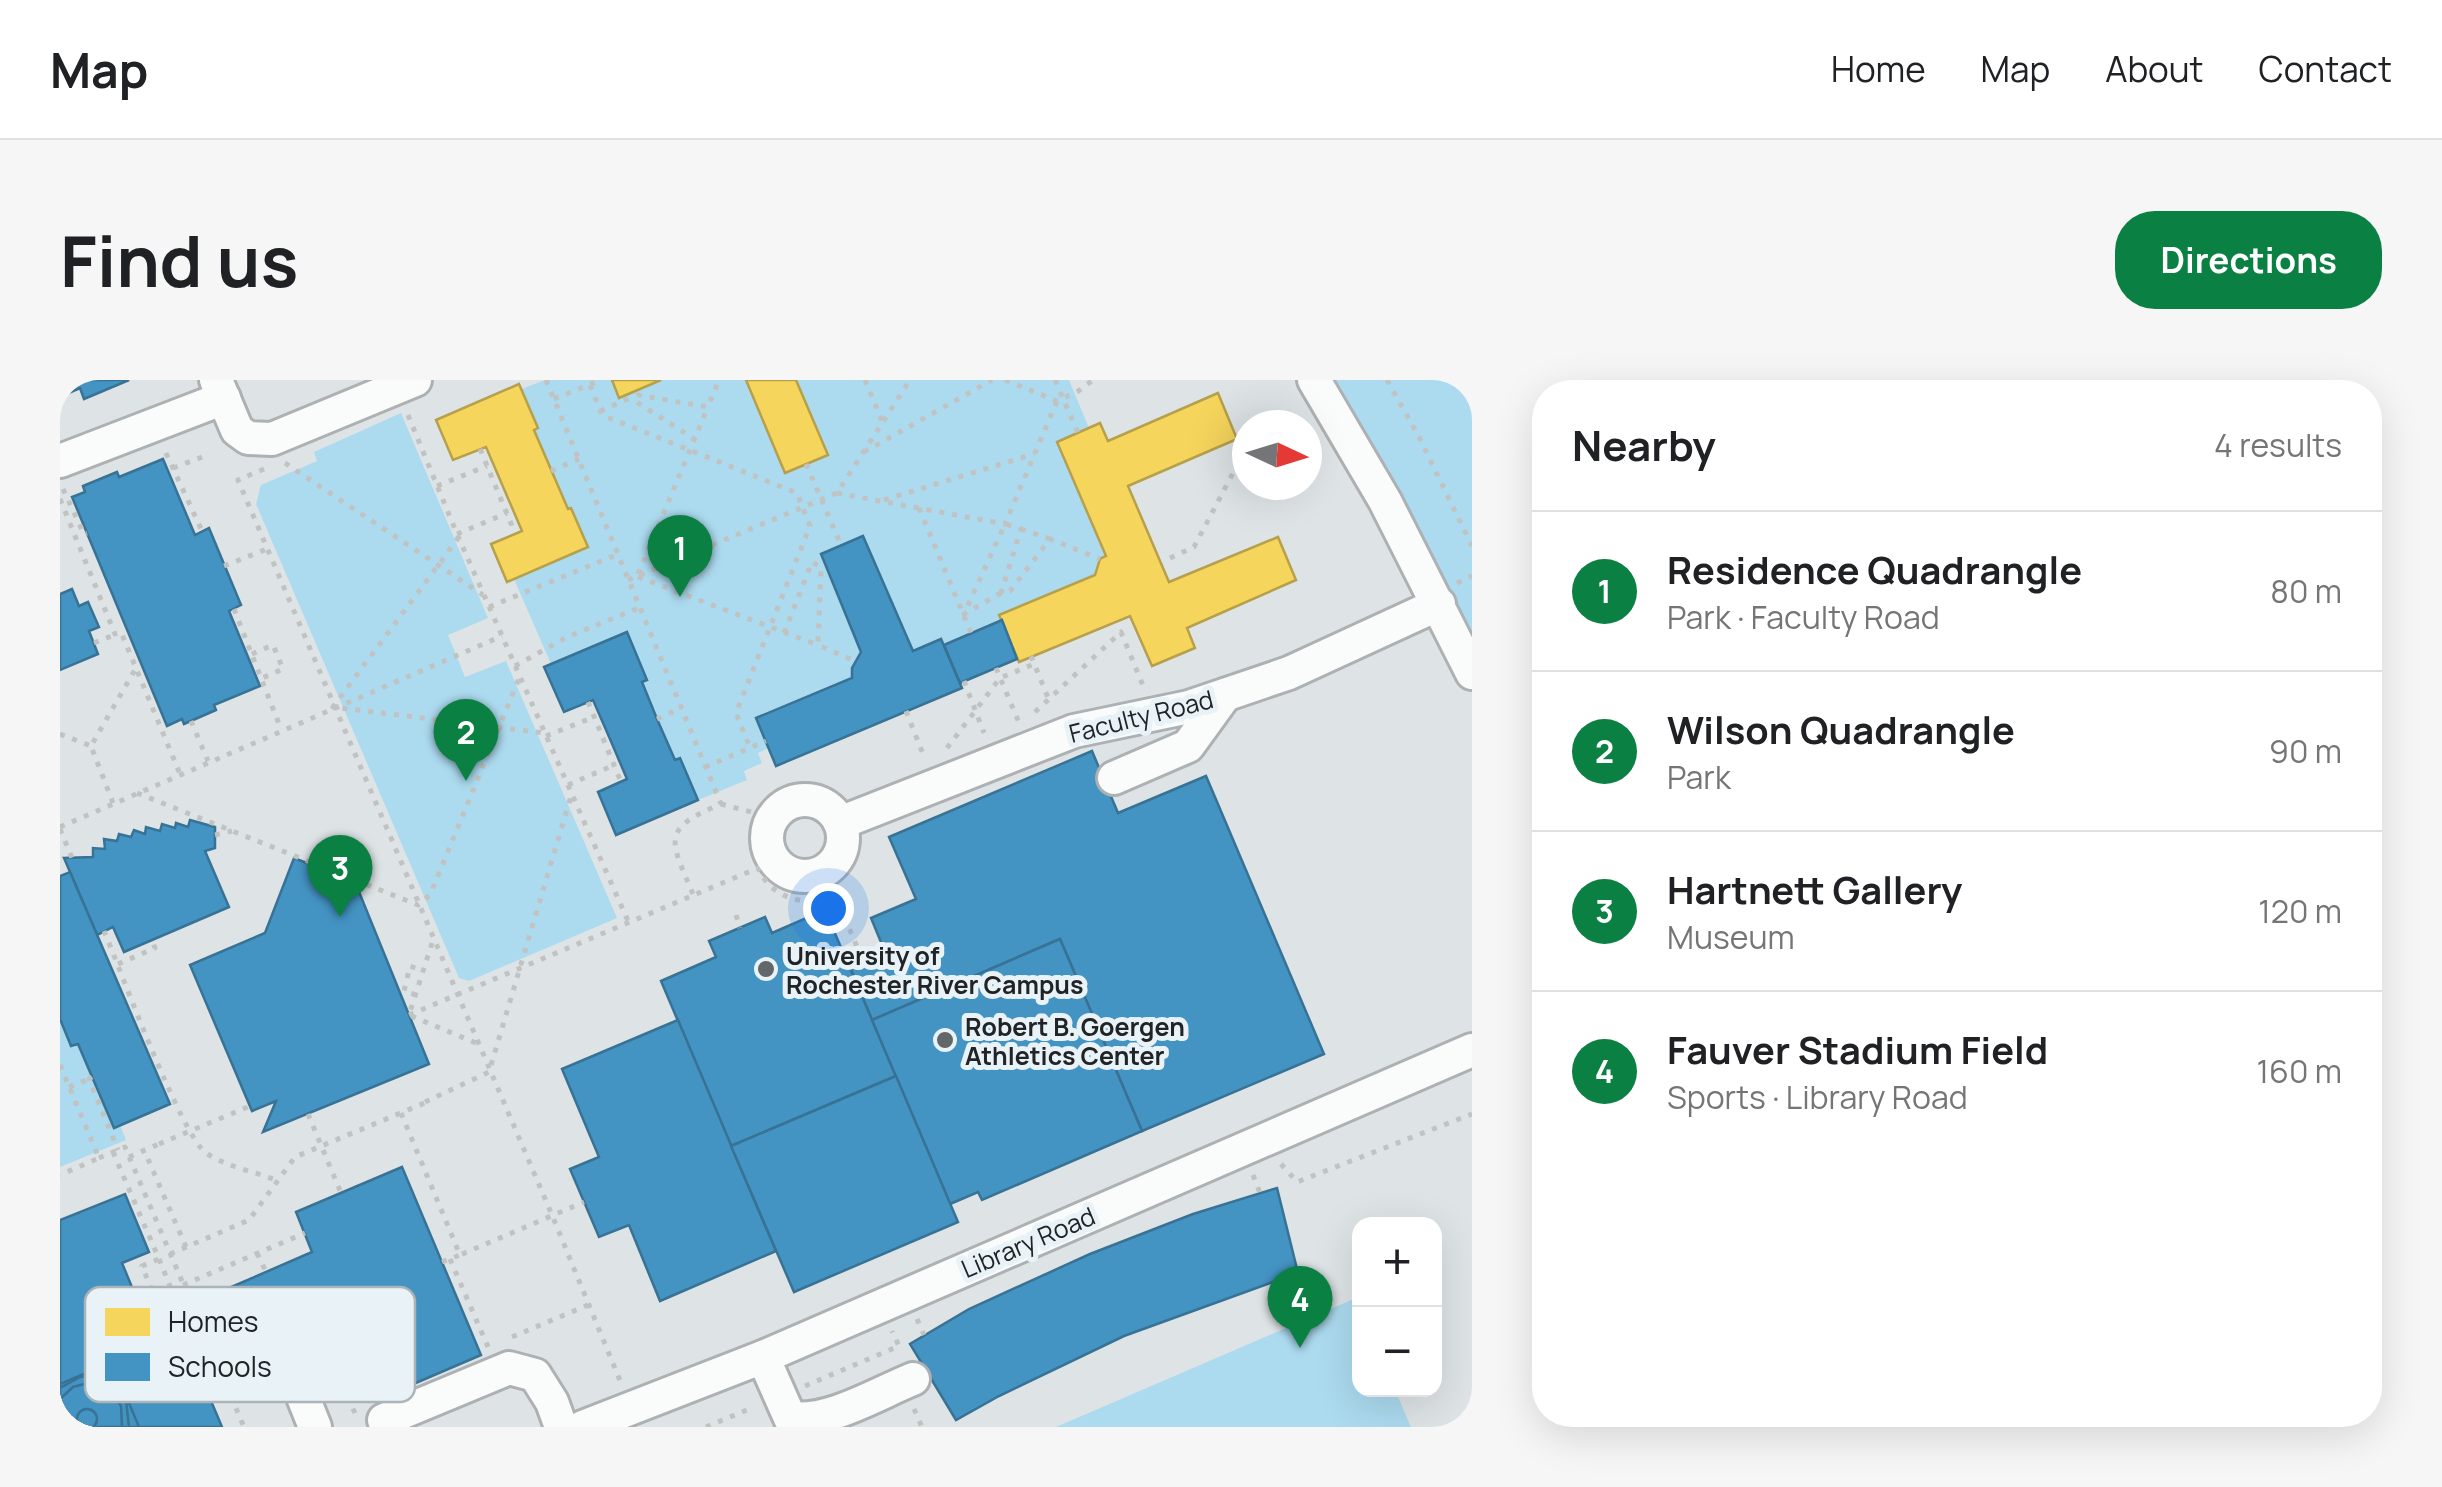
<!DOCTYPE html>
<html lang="en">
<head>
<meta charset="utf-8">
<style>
  :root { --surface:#fff; --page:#f6f6f6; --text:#202124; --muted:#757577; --line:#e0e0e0; --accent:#0b8043 }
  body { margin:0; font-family:Manrope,sans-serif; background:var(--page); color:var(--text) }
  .controls { position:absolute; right:30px; bottom:30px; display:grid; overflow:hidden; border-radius:20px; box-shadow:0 10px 40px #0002 }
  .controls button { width:90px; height:90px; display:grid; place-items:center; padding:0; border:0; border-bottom:2px solid var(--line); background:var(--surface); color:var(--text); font:50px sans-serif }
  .compass { position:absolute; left:1172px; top:30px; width:90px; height:90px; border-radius:50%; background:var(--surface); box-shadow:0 10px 40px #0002; rotate:94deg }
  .you { position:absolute; left:768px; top:528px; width:35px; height:35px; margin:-25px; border:8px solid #fff; border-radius:50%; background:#1a73e8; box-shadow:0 0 0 15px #1a73e833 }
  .badge { display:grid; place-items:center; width:65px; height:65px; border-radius:50%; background:var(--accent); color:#fff; font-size:32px; font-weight:700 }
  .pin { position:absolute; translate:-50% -82px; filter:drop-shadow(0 2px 5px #0008) }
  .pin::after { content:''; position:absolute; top:52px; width:35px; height:30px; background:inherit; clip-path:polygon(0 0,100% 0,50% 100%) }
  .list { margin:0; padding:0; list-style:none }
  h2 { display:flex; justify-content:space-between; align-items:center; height:130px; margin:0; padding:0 40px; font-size:42px }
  h2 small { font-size:32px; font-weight:400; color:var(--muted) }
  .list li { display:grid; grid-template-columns:65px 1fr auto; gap:30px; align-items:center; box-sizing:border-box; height:160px; padding:0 40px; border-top:2px solid var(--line) }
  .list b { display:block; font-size:38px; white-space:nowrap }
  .list p { margin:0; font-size:32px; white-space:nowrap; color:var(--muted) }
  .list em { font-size:32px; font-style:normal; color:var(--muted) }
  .map { position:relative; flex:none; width:1412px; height:1047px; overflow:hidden; border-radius:40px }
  header { display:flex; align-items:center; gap:60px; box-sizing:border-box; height:140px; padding:0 50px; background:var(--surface); border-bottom:2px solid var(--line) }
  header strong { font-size:48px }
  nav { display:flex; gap:55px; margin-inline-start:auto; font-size:35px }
  .intro { display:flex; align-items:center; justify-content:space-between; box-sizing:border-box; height:240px; padding:0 60px }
  h1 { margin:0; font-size:70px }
  .button { padding:25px 45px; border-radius:40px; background:var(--accent); color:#fff; font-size:35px; font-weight:700 }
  main { display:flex; gap:60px; padding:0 60px }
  aside { flex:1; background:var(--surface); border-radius:40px; box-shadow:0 10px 40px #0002 }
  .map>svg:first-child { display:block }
  .green { fill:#acdaef }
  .homes { fill:#f6d55c; stroke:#b6a04c; stroke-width:2.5 }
  .schools { fill:#4393c3; stroke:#387294; stroke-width:2.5 }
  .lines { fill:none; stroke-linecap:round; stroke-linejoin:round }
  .minor-casing { stroke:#adb1b3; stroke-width:38 }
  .path { stroke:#c1c3c3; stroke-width:5; stroke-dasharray:5 8; stroke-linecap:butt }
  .minor { stroke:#fafbfb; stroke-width:32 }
  .path-bridge { stroke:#c1c3c3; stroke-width:5; stroke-dasharray:5 8; stroke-linecap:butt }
  .poi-dot { fill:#626769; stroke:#e8f2f7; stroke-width:4 }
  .labels { text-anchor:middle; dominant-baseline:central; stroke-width:10; stroke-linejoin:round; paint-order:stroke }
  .street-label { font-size:25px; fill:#202426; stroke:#e8f2f7 }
  .poi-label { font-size:25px; font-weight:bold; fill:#202426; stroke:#e8f2f7; text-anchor:start }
  .key { fill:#e8f2f7; stroke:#acb4b8; stroke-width:2.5 }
  .key-label { font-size:28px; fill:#202426 }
</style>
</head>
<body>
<header>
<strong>Map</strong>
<nav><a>Home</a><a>Map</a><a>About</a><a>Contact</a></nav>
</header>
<div class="intro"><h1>Find us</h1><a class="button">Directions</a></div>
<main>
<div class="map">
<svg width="1412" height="1047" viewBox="0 0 1412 1047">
  <rect width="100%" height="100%" fill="#dee4e6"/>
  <g class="green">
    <polygon points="485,0 552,0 560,17 601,0 686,0 725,93 767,75 736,0 1009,0 1029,48 997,63 1046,176 1036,186 1035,195 884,265 881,259 853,271 803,156 761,174 801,272 792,288 792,298 696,338 708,368 698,373 702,383 684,391 687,400 638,420 620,379 615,380 582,302 587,300 567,252 491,284 454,199 528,167 512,128 508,129 474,50 477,47 461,9"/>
    <polygon points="1274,0 1412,0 1412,260 1373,180"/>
    <polygon points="341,33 428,238 388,255 405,297 446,281 557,538 409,601 399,598 196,124 201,105 257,81 254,72"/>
    <polygon points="0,639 11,666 18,664 54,747 60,745 66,760 0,787"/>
    <polygon points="1296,918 1300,926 1300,1009 1335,1010 1351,1047 996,1047"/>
  </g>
  <g class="homes">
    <polygon points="552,0 601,0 559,18"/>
    <polygon points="686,0 736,0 768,75 725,93"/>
    <polygon points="459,4 478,48 474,50 508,129 511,128 528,167 447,202 431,164 462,151 426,67 393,80 376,40"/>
    <polygon points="1158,13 1177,59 1068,106 1109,202 1218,157 1236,200 1127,248 1135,268 1092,286 1070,236 959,282 939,235 1035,195 1040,179 1046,176 997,62 1040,43 1048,61"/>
  </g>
  <g class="schools">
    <polygon points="0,0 69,0 24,19 20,8 0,17"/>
    <polygon points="103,79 135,155 149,148 181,225 169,231 200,306 154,325 156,330 124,344 122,339 107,346 12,117 25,112 23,106 57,92 59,97"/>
    <polygon points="803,156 853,271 881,259 902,308 716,386 696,338 792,298 792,288 801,272 761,174"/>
    <polygon points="12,209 19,226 28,222 39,247 29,251 38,274 0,290 0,214"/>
    <polygon points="942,240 957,279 900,303 884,265"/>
    <polygon points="567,252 587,300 582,302 597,339 615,380 620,378 638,420 556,455 538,412 567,399 550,359 533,320 504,332 484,287"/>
    <polygon points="1032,371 1058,433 1146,396 1264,674 1082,751 1000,559 812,640 788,582 823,567 811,538 856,519 829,457"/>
    <polygon points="130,440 155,447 155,468 145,471 169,527 64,572 53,547 37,555 4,478 33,477 33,468 45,469 44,459 57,461 59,454 71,457 74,450 85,454 86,447 100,451 102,444 115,448 116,443 128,447"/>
    <polygon points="234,478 295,502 369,684 203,752 216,721 192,731 130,585 205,553"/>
    <polygon points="10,492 110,724 54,748 18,664 11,666 0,639 0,496"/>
    <polygon points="765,530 836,696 671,766 601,601 656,577 649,561 705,537 712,553"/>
    <polygon points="1000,559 1082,751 922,820 918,812 890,824 812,640"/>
    <polygon points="618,640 716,871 600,921 569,845 539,857 510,789 539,777 502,689"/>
    <polygon points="836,696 898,842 734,912 671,766"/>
    <polygon points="342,787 421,975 316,1020 300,983 216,1019 189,953 174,960 165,936 179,930 169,908 252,872 236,832"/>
    <polygon points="1217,808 1238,893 1064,956 939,1016 896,1040 850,964 909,929 1030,874 1133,834"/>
    <polygon points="65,814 89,872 62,883 88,946 115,935 162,1047 0,1047 0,840"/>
    <polygon points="52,982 79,1047 0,1047 0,1004"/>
    <polygon points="34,996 47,1000 66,1020 69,1047 0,1047 0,1008 20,997"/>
    <polygon points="24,1004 46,1008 55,1016 61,1026 62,1047 0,1047 0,1019 13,1007"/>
    <circle cx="27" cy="1039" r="10"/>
  </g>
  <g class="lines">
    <defs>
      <g id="minor">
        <polyline points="156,0 177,50 188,58 212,59 355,0"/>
        <polyline points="1254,0 1325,121 1412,293"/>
        <polyline points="0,81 164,18"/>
        <polyline points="1054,398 1128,366 1165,315"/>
        <circle cx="745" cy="458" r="38"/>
        <polyline points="780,443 1014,351 1129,327 1229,293 1379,224"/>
        <path d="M 703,977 L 730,1038 C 770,1043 816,1014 853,999"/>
        <polyline points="243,1017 255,1047"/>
        <polyline points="324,1040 449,988 475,995 492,1022 501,1047"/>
        <polyline points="523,1047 703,977 1412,670"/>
      </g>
    </defs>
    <use href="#minor" class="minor-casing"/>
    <g class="path">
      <path d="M 486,0 L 661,424 C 600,449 610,460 633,514"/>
      <polyline points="805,0 822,41"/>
      <polyline points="945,0 997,21 1017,12 1033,0"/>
      <polyline points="995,0 1018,53"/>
      <polyline points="1327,0 1359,57 1412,166"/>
      <polyline points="530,5 542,35 737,113 750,146 676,333 690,368"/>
      <polyline points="494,19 541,0"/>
      <polyline points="540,31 575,16"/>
      <polyline points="348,35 397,154 568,541"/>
      <polyline points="636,60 575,21 578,15 648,27 659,0"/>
      <polyline points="420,69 455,153"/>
      <polyline points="804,72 932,0"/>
      <polyline points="106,73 142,151"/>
      <polyline points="225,83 423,215"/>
      <polyline points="746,84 781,165"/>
      <polyline points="113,88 145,76"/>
      <polyline points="204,89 178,100 492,835 561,1003"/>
      <polyline points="491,91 519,79"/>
      <polyline points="377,106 427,86"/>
      <polyline points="3,109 24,154 27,153"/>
      <polyline points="777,113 945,144 997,21"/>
      <polyline points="0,119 55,254 61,252 120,394"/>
      <polyline points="824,120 974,74"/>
      <polyline points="859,128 911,253"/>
      <polyline points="961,149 990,159"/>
      <polyline points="397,154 447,133"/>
      <polyline points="399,157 273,327 485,353"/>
      <polyline points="1110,178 1134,167 1182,76 1182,69 1187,67"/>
      <polyline points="164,186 207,169"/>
      <polyline points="578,194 648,27"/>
      <polyline points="578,197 758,265"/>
      <polyline points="568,200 777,113 850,0"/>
      <polyline points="1397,203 1412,196"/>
      <polyline points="941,213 904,234 945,144 961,149 941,213 950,211 990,159 1040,179"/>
      <polyline points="429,227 558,174"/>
      <polyline points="174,229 221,349"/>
      <polyline points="724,253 752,182 761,187 758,265 795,281"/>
      <polyline points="34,263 54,255"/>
      <polyline points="192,274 213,265 223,289 202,298"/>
      <polyline points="971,276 989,320"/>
      <polyline points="455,286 507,257 579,228"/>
      <polyline points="936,288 960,345"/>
      <polyline points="904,301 924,353"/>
      <polyline points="528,322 561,402"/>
      <polyline points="846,331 865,379"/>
      <polyline points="975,332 1061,252 1084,308"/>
      <polyline points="597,339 621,328"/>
      <polyline points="131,341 148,381"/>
      <polyline points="0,354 31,366"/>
      <polyline points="486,356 534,337"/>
      <polyline points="887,368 940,298 974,284"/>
      <polyline points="645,387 706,361"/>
      <polyline points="508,405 554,385"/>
      <polyline points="77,413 358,525 370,515 460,296"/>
      <polyline points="53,423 31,366 76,288"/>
      <polyline points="661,424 695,433"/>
      <polyline points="0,447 442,256"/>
      <polyline points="0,449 12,478"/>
      <polyline points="155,455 172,451"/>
      <polyline points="676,535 680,548"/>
      <path d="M 44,551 C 61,591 120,752 145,772 C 165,787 194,791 218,801"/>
      <polyline points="372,563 349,635 416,663"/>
      <polyline points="58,584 95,568 92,560"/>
      <polyline points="356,615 344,611 350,586 363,591"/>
      <path d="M 349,635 L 698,488 C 711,518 746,529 775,515 L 801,576"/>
      <polyline points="0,685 39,778 0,795"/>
      <polyline points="32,697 29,699 58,770"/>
      <polyline points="9,707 29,699"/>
      <polyline points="365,722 429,692 511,416"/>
      <polyline points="341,733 400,875 524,822"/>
      <polyline points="248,734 281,813"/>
      <polyline points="53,772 99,879 82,886 99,928 128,916"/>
      <polyline points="69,777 99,764"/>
      <polyline points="39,778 65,767 184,1047"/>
      <polyline points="88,779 126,867"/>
      <polyline points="1221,784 1237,802 1412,734"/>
      <polyline points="1193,795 1200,813"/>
      <polyline points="197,873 206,892"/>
      <polyline points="110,874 189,840 235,777 367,722"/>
      <polyline points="99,879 116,921"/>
      <polyline points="390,879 428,967"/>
      <polyline points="382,882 400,875"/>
      <polyline points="123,905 245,853"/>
      <polyline points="857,939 864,955"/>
      <polyline points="139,943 171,929 163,910"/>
      <polyline points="452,957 528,925"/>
      <polyline points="147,962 170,951"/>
      <polyline points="745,1006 839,966 832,951"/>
      <polyline points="854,1029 862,1047"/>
      <polyline points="295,1033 291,1025 291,994 303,990"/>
      <polyline points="646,1047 694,1027"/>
    </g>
    <use href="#minor" class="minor"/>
    <polyline class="path-bridge" points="99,764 190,726"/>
  </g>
  <g class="poi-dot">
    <circle cx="706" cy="589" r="10"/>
    <circle cx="885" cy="660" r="10"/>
  </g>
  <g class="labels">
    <g class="street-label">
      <text transform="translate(1081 336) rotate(-14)">Faculty Road</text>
      <text transform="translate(968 862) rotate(-23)">Library Road</text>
    </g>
    <g class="poi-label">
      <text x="726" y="575">University of<tspan x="726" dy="29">Rochester River Campus</tspan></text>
      <text x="905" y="646">Robert B. Goergen<tspan x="905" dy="29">Athletics Center</tspan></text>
    </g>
  </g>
  <rect x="25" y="907" width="330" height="115" rx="15" class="key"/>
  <rect x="45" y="928" width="45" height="28" fill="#f6d55c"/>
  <rect x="45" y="973" width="45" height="28" fill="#4393c3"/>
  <g class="key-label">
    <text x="108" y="952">Homes</text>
    <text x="108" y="997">Schools</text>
  </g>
</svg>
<div class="controls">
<button>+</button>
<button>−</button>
</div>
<svg class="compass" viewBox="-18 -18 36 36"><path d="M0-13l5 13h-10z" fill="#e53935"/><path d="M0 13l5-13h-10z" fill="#757577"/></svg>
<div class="you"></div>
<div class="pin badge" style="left:620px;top:217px">1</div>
<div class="pin badge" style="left:406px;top:401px">2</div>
<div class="pin badge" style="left:280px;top:537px">3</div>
<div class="pin badge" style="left:1240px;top:968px">4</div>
</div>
<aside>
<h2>Nearby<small>4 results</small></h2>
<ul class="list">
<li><span class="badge">1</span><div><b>Residence Quadrangle</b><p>Park · Faculty Road</p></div><em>80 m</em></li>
<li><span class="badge">2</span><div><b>Wilson Quadrangle</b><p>Park</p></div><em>90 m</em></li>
<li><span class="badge">3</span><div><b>Hartnett Gallery</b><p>Museum</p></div><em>120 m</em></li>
<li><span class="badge">4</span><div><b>Fauver Stadium Field</b><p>Sports · Library Road</p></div><em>160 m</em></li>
</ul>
</aside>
</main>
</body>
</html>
